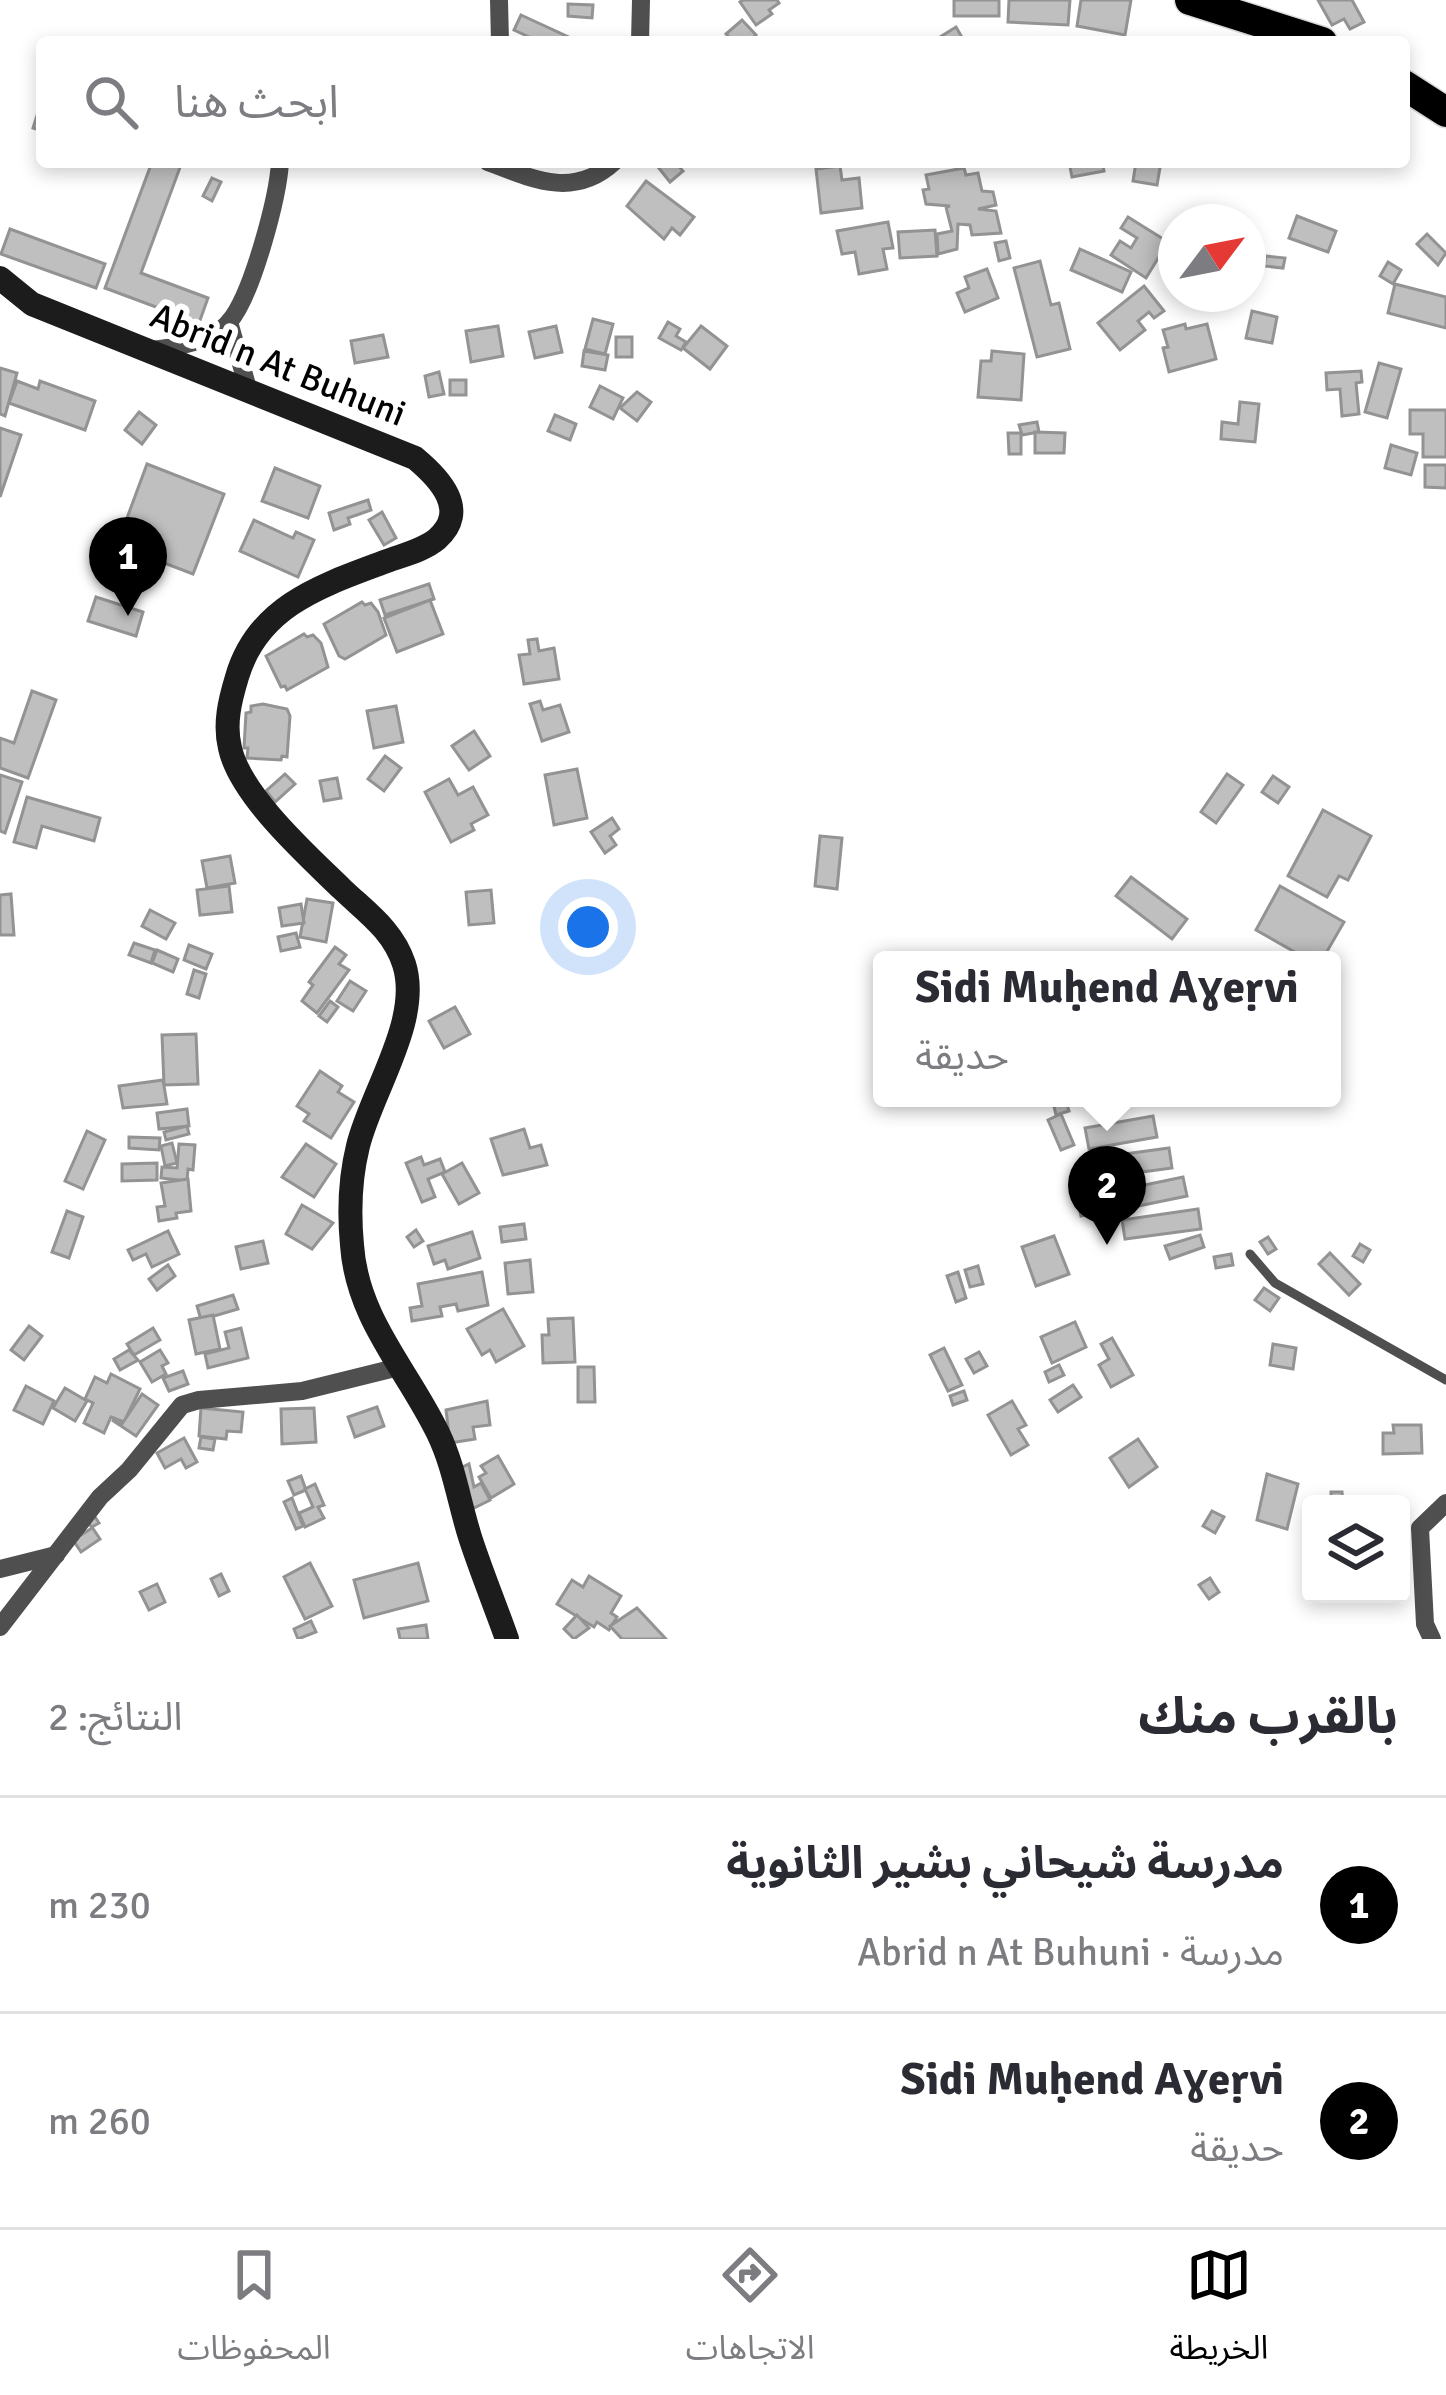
<!DOCTYPE html>
<html lang="ar">
<head>
<meta charset="utf-8">
<style>
  :root { --surface:#fff; --page:#f7f7f7; --text:#2b2b33; --muted:#7c7c81; --line:#e1e1e2; --accent:#000 }
  body { margin:0; font-family:Signika,"Noto Sans Arabic",sans-serif; background:var(--page); color:var(--text); direction:rtl }
  .controls { position:absolute; right:36px; bottom:36px; display:grid; overflow:hidden; border-radius:12px; box-shadow:0 6px 18px #0003 }
  .controls button { width:108px; height:108px; display:grid; place-items:center; padding:0; border:0; border-bottom:3px solid var(--line); background:var(--surface); color:var(--text); font:60px sans-serif }
  .compass { position:absolute; left:1158px; top:204px; width:108px; height:108px; border-radius:50%; background:var(--surface); box-shadow:0 6px 18px #0003; rotate:58deg }
  .you { position:absolute; left:588px; top:927px; width:42px; height:42px; margin:-30px; border:9px solid #fff; border-radius:50%; background:#1a73e8; box-shadow:0 0 0 18px #1a73e833 }
  .badge { display:grid; place-items:center; width:78px; height:78px; border-radius:50%; background:var(--accent); color:#fff; font-size:39px; font-weight:700 }
  .pin { position:absolute; translate:-50% -99px; filter:drop-shadow(0 3px 6px #0008) }
  .pin::after { content:''; position:absolute; top:63px; width:42px; height:36px; background:inherit; clip-path:polygon(0 0,100% 0,50% 100%) }
  .popup { position:absolute; left:873px; top:951px; width:468px; height:156px; box-sizing:border-box; display:grid; place-content:center; border-radius:12px; background:var(--surface); filter:drop-shadow(0 3px 9px #0005); font-size:39px; white-space:nowrap; color:var(--muted) }
  .popup b { font-size:45px; color:var(--text) }
  .popup::after { content:''; position:absolute; left:50%; top:100%; margin-left:-24px; border:24px solid transparent; border-top-color:var(--surface) }
  .list { margin:0; padding:0; list-style:none }
  h2 { display:flex; justify-content:space-between; align-items:center; height:156px; margin:0; padding:0 48px; font-size:51px }
  h2 small { font-size:39px; font-weight:400; color:var(--muted) }
  .list li { display:grid; grid-template-columns:78px 1fr auto; gap:36px; align-items:center; box-sizing:border-box; height:216px; padding:0 48px; border-top:3px solid var(--line) }
  .list b { display:block; font-size:45px; white-space:nowrap }
  .list p { margin:0; font-size:39px; white-space:nowrap; color:var(--muted) }
  .list em { font-size:39px; font-style:normal; color:var(--muted) }
  .icon { flex:none; width:66px; height:66px; fill:none; stroke:currentColor; stroke-width:2; stroke-linecap:round; stroke-linejoin:round }
  .map { position:relative; flex:none; width:1446px; height:1639px; overflow:hidden; direction:ltr }
  .search { position:absolute; background:var(--surface); box-shadow:0 6px 18px #0003; left:36px; right:36px; top:36px; height:132px; display:flex; align-items:center; gap:30px; box-sizing:border-box; padding:0 42px; border-radius:12px; color:var(--muted); font-size:45px }
  .sheet { height:588px; background:var(--surface) }
  nav { display:flex; justify-content:space-around; align-items:center; box-sizing:border-box; height:168px; border-top:3px solid var(--line); background:var(--surface); font-size:33px; color:var(--muted) }
  nav a { display:grid; justify-items:center; gap:6px }
  nav .on { color:var(--accent) }
  .map>svg:first-child { display:block }
  .building { fill:#bfbfbf; stroke:#939393; stroke-width:3 }
  .lines { fill:none; stroke-linecap:round; stroke-linejoin:round }
  .primary-casing { stroke:#dbdbdb; stroke-width:33 }
  .lane { stroke:#4f4f4f; stroke-width:9 }
  .street { stroke:#4f4f4f; stroke-width:18 }
  .secondary { stroke:#1c1c1c; stroke-width:24 }
  .primary { stroke:#000; stroke-width:30 }
  .labels { text-anchor:middle; dominant-baseline:central; stroke-width:12; stroke-linejoin:round; paint-order:stroke }
  .street-label { font-size:36px; fill:#000; stroke:#fff }
</style>
</head>
<body>
<div class="map">
<svg width="1446" height="1639" viewBox="0 0 1446 1639">
  <rect width="100%" height="100%" fill="#fff"/>
  <g class="building">
    <polygon points="743,0 777,0 779,3 769,10 772,14 756,25 740,2"/>
    <rect x="954" y="0" width="45" height="16"/>
    <polygon points="1009,0 1070,0 1068,25 1008,22"/>
    <polygon points="1081,0 1131,0 1125,35 1077,26"/>
    <polygon points="1318,0 1352,0 1364,22 1350,29 1344,19 1332,25"/>
    <polygon points="568,4 593,5 592,18 568,16"/>
    <polygon points="521,15 575,40 574,42 540,42 514,30"/>
    <polygon points="742,20 756,35 749,42 733,42 726,34"/>
    <polygon points="956,27 963,39 943,42 940,37"/>
    <polygon points="41,103 42,103 42,131 33,128"/>
    <polygon points="152,162 182,162 141,273 208,298 199,323 105,288"/>
    <polygon points="654,162 675,162 683,171 670,182"/>
    <polygon points="1069,162 1102,162 1104,171 1072,177"/>
    <polygon points="1136,162 1161,162 1157,185 1133,181"/>
    <polygon points="840,166 842,180 859,178 862,208 821,213 816,169"/>
    <polygon points="964,168 966,175 978,173 982,191 993,192 996,205 978,209 996,211 1001,233 972,235 970,225 958,224 957,249 938,254 937,234 952,231 946,207 950,206 926,204 923,190 929,189 926,175"/>
    <polygon points="212,178 221,182 212,201 203,196"/>
    <polygon points="646,181 694,217 680,235 672,228 664,239 627,206"/>
    <polygon points="1297,216 1336,231 1328,252 1289,238"/>
    <polygon points="1128,217 1168,242 1146,278 1111,255 1120,241 1131,248 1137,238 1121,228"/>
    <polygon points="888,222 893,248 883,249 887,269 859,274 855,252 842,254 837,231"/>
    <polygon points="10,229 105,264 96,288 1,254"/>
    <polygon points="935,230 937,256 900,258 898,232"/>
    <polygon points="1427,234 1446,253 1438,265 1417,244"/>
    <polygon points="1006,241 1010,258 999,261 995,243"/>
    <polygon points="1174,242 1176,243 1176,268 1162,257"/>
    <polygon points="1080,249 1131,272 1122,292 1071,270"/>
    <polygon points="1266,256 1285,258 1283,268 1264,266"/>
    <polygon points="1040,261 1051,305 1059,303 1070,349 1037,357 1014,268"/>
    <polygon points="1388,262 1401,270 1393,284 1380,276"/>
    <polygon points="987,269 998,298 965,312 957,293 969,288 965,277"/>
    <polygon points="1395,284 1446,297 1446,328 1388,313"/>
    <polygon points="1144,286 1164,311 1154,318 1149,312 1138,321 1145,330 1120,350 1098,323"/>
    <polygon points="1252,311 1277,317 1272,343 1246,338"/>
    <polygon points="593,319 613,324 605,354 585,349"/>
    <polygon points="668,322 680,329 676,336 686,342 681,350 659,338"/>
    <polygon points="1185,324 1186,329 1207,324 1216,359 1169,372 1163,348 1168,347 1163,330"/>
    <polygon points="498,326 503,356 471,362 466,331"/>
    <polygon points="556,326 562,352 535,358 529,332"/>
    <polygon points="701,326 727,346 710,369 683,348"/>
    <polygon points="383,335 388,357 355,363 351,341"/>
    <rect x="616" y="337" width="16" height="20"/>
    <polygon points="584,351 608,355 605,370 582,366"/>
    <polygon points="992,351 1024,354 1021,400 978,397 981,361 991,361"/>
    <polygon points="1379,363 1401,369 1387,418 1365,412"/>
    <polygon points="0,368 17,373 5,416 0,414"/>
    <polygon points="1361,371 1362,382 1356,383 1359,414 1342,416 1340,389 1327,390 1326,373"/>
    <polygon points="439,372 444,394 429,397 425,376"/>
    <rect x="450" y="380" width="16" height="15"/>
    <polygon points="17,381 38,389 40,381 95,401 85,430 9,403"/>
    <polygon points="600,386 623,398 613,419 590,407"/>
    <polygon points="637,392 651,402 637,421 620,408"/>
    <polygon points="1240,402 1259,404 1255,442 1221,439 1222,422 1238,424"/>
    <polygon points="1410,410 1446,410 1446,457 1423,457 1423,434 1410,434"/>
    <polygon points="139,412 156,425 142,444 125,430"/>
    <polygon points="555,415 576,424 570,440 548,431"/>
    <polygon points="1037,422 1039,432 1022,435 1019,425"/>
    <polygon points="0,428 21,435 0,497"/>
    <polygon points="1035,432 1065,433 1064,453 1035,453"/>
    <polygon points="1008,433 1021,433 1021,454 1009,454"/>
    <polygon points="1391,445 1417,453 1411,475 1385,468"/>
    <polygon points="147,464 224,494 193,574 117,545"/>
    <polygon points="1425,465 1446,465 1446,488 1425,487"/>
    <polygon points="275,468 320,486 308,518 262,501"/>
    <polygon points="368,500 371,510 348,518 350,524 334,530 329,513"/>
    <polygon points="382,512 396,538 384,545 369,520"/>
    <polygon points="254,520 293,538 296,532 314,540 298,577 240,551"/>
    <polygon points="429,584 434,599 385,615 380,600"/>
    <polygon points="96,597 143,612 136,636 88,621"/>
    <polygon points="430,600 443,634 397,652 384,618"/>
    <polygon points="362,602 365,605 371,603 378,612 386,635 345,659 339,656 324,624"/>
    <polygon points="304,634 307,637 313,635 321,643 328,667 287,690 285,686 281,687 266,656"/>
    <polygon points="537,639 539,651 554,648 559,679 524,684 519,655 530,654 528,640"/>
    <polygon points="32,691 56,700 28,778 0,768 0,738 14,743"/>
    <polygon points="540,701 543,710 560,705 569,732 542,741 530,704"/>
    <polygon points="263,704 287,709 290,716 287,757 282,756 281,760 247,758 248,748 244,748 246,713 251,712 251,706"/>
    <polygon points="396,706 403,742 374,748 367,711"/>
    <polygon points="474,731 490,756 469,770 452,746"/>
    <polygon points="385,756 401,768 384,791 368,779"/>
    <polygon points="577,769 587,818 554,825 545,775"/>
    <polygon points="285,774 295,784 275,802 266,791"/>
    <polygon points="1227,774 1243,785 1216,823 1201,812"/>
    <polygon points="0,775 22,782 5,833 0,831"/>
    <polygon points="1273,776 1289,787 1278,803 1262,792"/>
    <polygon points="337,778 341,798 324,801 320,781"/>
    <polygon points="449,779 458,795 473,787 488,815 471,824 474,830 451,842 425,792"/>
    <polygon points="27,797 100,818 94,841 42,826 36,848 14,842"/>
    <polygon points="1323,810 1371,836 1348,880 1339,876 1327,897 1288,876"/>
    <polygon points="612,818 619,829 610,836 616,845 605,853 591,832"/>
    <polygon points="820,836 842,838 837,889 815,886"/>
    <polygon points="230,856 235,883 207,888 202,861"/>
    <polygon points="1131,877 1187,919 1172,939 1116,896"/>
    <polygon points="229,886 232,912 200,915 197,890"/>
    <polygon points="1280,886 1344,922 1322,960 1309,960 1256,930"/>
    <polygon points="491,890 494,923 469,925 466,892"/>
    <polygon points="11,894 14,935 0,935 0,895"/>
    <polygon points="307,899 333,903 326,942 300,937"/>
    <polygon points="301,904 304,923 282,926 279,908"/>
    <polygon points="150,910 175,923 166,939 142,926"/>
    <polygon points="296,933 300,947 281,951 278,937"/>
    <polygon points="134,943 155,950 151,963 129,955"/>
    <polygon points="189,945 212,954 206,969 184,960"/>
    <polygon points="335,947 346,955 339,964 349,970 317,1013 302,1001 313,985 309,982"/>
    <polygon points="157,950 178,959 173,972 152,963"/>
    <polygon points="194,970 206,974 199,998 187,994"/>
    <polygon points="350,981 366,991 353,1011 337,1001"/>
    <polygon points="330,1001 338,1007 327,1022 319,1016"/>
    <polygon points="455,1007 470,1034 444,1048 429,1021"/>
    <polygon points="196,1034 198,1084 164,1085 162,1035"/>
    <polygon points="320,1071 342,1086 338,1092 354,1102 331,1138 304,1121 309,1114 297,1106"/>
    <polygon points="163,1080 167,1104 123,1108 119,1086"/>
    <polygon points="1052,1098 1065,1098 1069,1111 1056,1115"/>
    <polygon points="187,1109 189,1126 159,1129 157,1113"/>
    <polygon points="1061,1114 1074,1145 1061,1150 1048,1120"/>
    <polygon points="1153,1116 1157,1137 1089,1149 1085,1128"/>
    <polygon points="187,1126 189,1134 166,1140 164,1132"/>
    <polygon points="524,1129 530,1148 541,1145 547,1165 503,1175 491,1139"/>
    <polygon points="87,1131 105,1140 83,1189 65,1181"/>
    <polygon points="129,1137 160,1138 159,1150 129,1148"/>
    <polygon points="172,1143 177,1163 165,1166 161,1146"/>
    <polygon points="179,1144 195,1145 193,1170 188,1169 187,1181 161,1178 162,1167 177,1168"/>
    <polygon points="306,1144 336,1164 314,1197 282,1177"/>
    <polygon points="1169,1148 1172,1168 1105,1177 1102,1157"/>
    <polygon points="421,1157 424,1165 440,1159 445,1172 428,1179 435,1197 422,1202 406,1163"/>
    <polygon points="157,1163 157,1180 122,1181 122,1164"/>
    <polygon points="462,1163 479,1193 459,1204 442,1174"/>
    <polygon points="1183,1177 1187,1196 1119,1210 1116,1191"/>
    <polygon points="188,1179 191,1211 176,1213 177,1218 159,1221 157,1207 165,1206 161,1183"/>
    <polygon points="1102,1180 1108,1210 1081,1216 1075,1186"/>
    <polygon points="302,1205 333,1223 312,1249 286,1234"/>
    <polygon points="1198,1209 1201,1229 1125,1239 1122,1220"/>
    <polygon points="67,1211 83,1217 69,1258 52,1252"/>
    <polygon points="524,1224 526,1239 502,1242 500,1227"/>
    <polygon points="416,1230 423,1241 414,1247 407,1237"/>
    <polygon points="168,1231 179,1254 152,1267 146,1254 133,1260 128,1250"/>
    <polygon points="472,1232 480,1258 448,1269 445,1260 434,1264 428,1246"/>
    <polygon points="1200,1235 1204,1247 1170,1259 1165,1246"/>
    <polygon points="1054,1236 1069,1274 1036,1286 1022,1247"/>
    <polygon points="1268,1237 1276,1249 1268,1254 1260,1242"/>
    <polygon points="263,1241 268,1263 241,1269 236,1247"/>
    <polygon points="1360,1244 1370,1250 1363,1262 1353,1256"/>
    <polygon points="1330,1253 1360,1284 1349,1295 1319,1264"/>
    <polygon points="1231,1254 1233,1265 1216,1268 1214,1257"/>
    <polygon points="530,1260 533,1292 508,1294 505,1263"/>
    <polygon points="168,1265 175,1276 157,1290 149,1279"/>
    <polygon points="978,1266 983,1284 970,1287 965,1270"/>
    <polygon points="482,1272 488,1305 458,1311 456,1304 440,1307 442,1316 412,1321 410,1308 422,1306 418,1284"/>
    <polygon points="958,1272 966,1298 956,1302 947,1276"/>
    <polygon points="1264,1288 1279,1298 1270,1311 1255,1300"/>
    <polygon points="233,1295 238,1309 201,1320 197,1306"/>
    <polygon points="503,1309 524,1346 496,1362 490,1350 482,1355 467,1329"/>
    <polygon points="213,1315 220,1349 196,1354 189,1320"/>
    <polygon points="573,1318 575,1362 543,1363 542,1335 549,1335 548,1319"/>
    <polygon points="1075,1322 1086,1347 1052,1363 1041,1337"/>
    <polygon points="29,1326 42,1336 24,1360 11,1350"/>
    <polygon points="153,1328 160,1340 134,1355 127,1344"/>
    <polygon points="241,1328 248,1358 208,1368 205,1354 229,1348 225,1332"/>
    <polygon points="1112,1338 1133,1375 1111,1387 1099,1365 1109,1359 1101,1344"/>
    <polygon points="1273,1344 1296,1348 1293,1369 1270,1365"/>
    <polygon points="944,1348 962,1385 948,1391 930,1355"/>
    <polygon points="129,1350 138,1360 120,1370 114,1359"/>
    <polygon points="160,1350 168,1363 162,1366 166,1374 152,1382 140,1362"/>
    <polygon points="979,1352 987,1366 974,1373 966,1359"/>
    <polygon points="1059,1365 1064,1375 1049,1382 1045,1372"/>
    <polygon points="578,1367 594,1367 595,1402 578,1402"/>
    <polygon points="183,1371 188,1384 169,1391 163,1378"/>
    <polygon points="111,1374 140,1389 124,1422 111,1417 104,1433 84,1423 93,1403 85,1399 95,1377 107,1383"/>
    <polygon points="1073,1385 1081,1397 1058,1412 1050,1400"/>
    <polygon points="26,1386 54,1401 43,1424 14,1410"/>
    <polygon points="65,1388 87,1401 75,1421 53,1408"/>
    <polygon points="964,1391 967,1400 953,1405 950,1396"/>
    <polygon points="142,1394 158,1405 136,1436 112,1420 122,1424"/>
    <polygon points="487,1401 490,1425 473,1427 475,1439 450,1443 446,1410"/>
    <polygon points="1012,1401 1026,1425 1018,1429 1028,1445 1011,1455 988,1415"/>
    <polygon points="377,1407 384,1426 355,1437 348,1417"/>
    <polygon points="201,1408 243,1412 241,1432 227,1431 226,1439 199,1436"/>
    <polygon points="314,1408 316,1442 282,1444 281,1409"/>
    <polygon points="1393,1425 1421,1425 1422,1453 1383,1454 1383,1433 1394,1433"/>
    <polygon points="201,1437 215,1439 213,1450 199,1448"/>
    <polygon points="184,1438 197,1462 186,1468 181,1459 165,1468 157,1453"/>
    <polygon points="1138,1439 1157,1467 1129,1487 1110,1458"/>
    <polygon points="498,1456 514,1484 491,1498 479,1477 486,1473 481,1466"/>
    <polygon points="469,1464 474,1487 481,1483 490,1500 468,1511 450,1473"/>
    <polygon points="1267,1474 1298,1484 1287,1529 1257,1520"/>
    <polygon points="301,1476 306,1490 294,1495 288,1481"/>
    <polygon points="315,1484 324,1505 318,1507 324,1518 305,1527 299,1513 313,1507 305,1489"/>
    <polygon points="1331,1492 1342,1492 1343,1504 1331,1504"/>
    <polygon points="292,1498 303,1526 296,1529 284,1502"/>
    <polygon points="1212,1511 1224,1517 1215,1533 1203,1526"/>
    <polygon points="93,1514 99,1523 92,1527 100,1539 81,1552 73,1540 92,1528 86,1519"/>
    <polygon points="310,1563 332,1606 305,1619 284,1577"/>
    <polygon points="418,1563 428,1601 364,1618 354,1580"/>
    <polygon points="221,1574 229,1591 219,1596 211,1579"/>
    <polygon points="589,1576 621,1596 611,1613 617,1617 609,1630 597,1622 594,1627 557,1604 572,1580 583,1587"/>
    <polygon points="1210,1578 1219,1592 1209,1599 1199,1585"/>
    <polygon points="157,1584 165,1602 149,1610 140,1592"/>
    <polygon points="637,1608 666,1639 622,1639 610,1626"/>
    <polygon points="577,1615 589,1628 574,1639 564,1629"/>
    <polygon points="311,1621 316,1632 298,1639 294,1629"/>
    <polygon points="426,1625 428,1639 400,1639 398,1629"/>
  </g>
  <g class="lines">
    <defs>
      <g id="primary">
        <polyline points="1190,0 1322,42"/>
        <polyline points="1404,85 1446,112"/>
      </g>
    </defs>
    <use href="#primary" class="primary-casing"/>
    <polyline class="lane" points="1250,1254 1275,1283 1446,1380"/>
    <g class="street">
      <polyline points="499,0 500,42"/>
      <polyline points="640,42 641,0"/>
      <path d="M 488,162 C 532,179 574,199 614,162"/>
      <polyline points="229,322 249,392"/>
      <path d="M 151,350 C 174,348 213,341 229,322 C 252,296 278,197 280,162"/>
      <polyline points="0,1569 56,1555"/>
      <polyline points="0,1627 100,1497 129,1470 182,1405 199,1400 302,1391 399,1367"/>
      <polyline points="1432,1639 1425,1624 1420,1528 1446,1503"/>
    </g>
    <path class="secondary" d="M 0,278 L 32,304 L 415,458 C 439,478 470,510 437,539 C 424,550 403,555 387,561 C 323,585 258,605 237,677 C 230,700 224,724 230,748 C 240,795 307,855 342,889 C 366,912 393,930 404,964 C 422,1020 371,1092 358,1146 C 350,1178 349,1213 352,1245 C 357,1319 407,1369 438,1433 C 454,1466 459,1502 470,1537 C 481,1571 495,1605 507,1639"/>
    <use href="#primary" class="primary"/>
  </g>
  <g class="labels">
    <g class="street-label">
      <text transform="translate(278 365) rotate(22)">Abrid n At Buhuni</text>
    </g>
  </g>
</svg>
<div class="controls">
<button><svg class="icon" aria-label="layers" viewBox="0 0 24 24"><path d="M12 4l9 5-9 5-9-5zM3 14l9 5 9-5"/></svg></button>
</div>
<svg class="compass" viewBox="-18 -18 36 36"><path d="M0-13l5 13h-10z" fill="#e53935"/><path d="M0 13l5-13h-10z" fill="#7c7c81"/></svg>
<div class="you"></div>
<div class="pin badge" style="left:128px;top:616px">1</div>
<div class="pin badge" style="left:1107px;top:1245px">2</div>
<div class="popup"><b>Sidi Muḥend Aɣeṛvi</b>حديقة</div>
<div class="search"><svg class="icon" aria-label="search" viewBox="0 0 24 24"><circle cx="10" cy="10" r="6"/><path d="M15 15l6 6"/></svg>ابحث هنا</div>
</div>
<section class="sheet">
<h2>بالقرب منك<small>النتائج: 2</small></h2>
<ul class="list">
<li><span class="badge">1</span><div><b>مدرسة شيحاني بشير الثانوية</b><p>مدرسة · Abrid n At Buhuni</p></div><em>230 m</em></li>
<li><span class="badge">2</span><div><b>Sidi Muḥend Aɣeṛvi</b><p>حديقة</p></div><em>260 m</em></li>
</ul>
</section>
<nav>
<a class="on"><svg class="icon" aria-label="map" viewBox="0 0 24 24"><path d="M3 6l6-2 6 2 6-2v14l-6 2-6-2-6 2zM9 4v14M15 6v14"/></svg>الخريطة</a>
<a><svg class="icon" aria-label="directions" viewBox="0 0 24 24"><path d="M12 3l9 9-9 9-9-9zM9 14v-3h6M13 9l2 2-2 2"/></svg>الاتجاهات</a>
<a><svg class="icon" aria-label="saved" viewBox="0 0 24 24"><path d="M7 4h10v16l-5-4-5 4z"/></svg>المحفوظات</a>
</nav>
</body>
</html>
